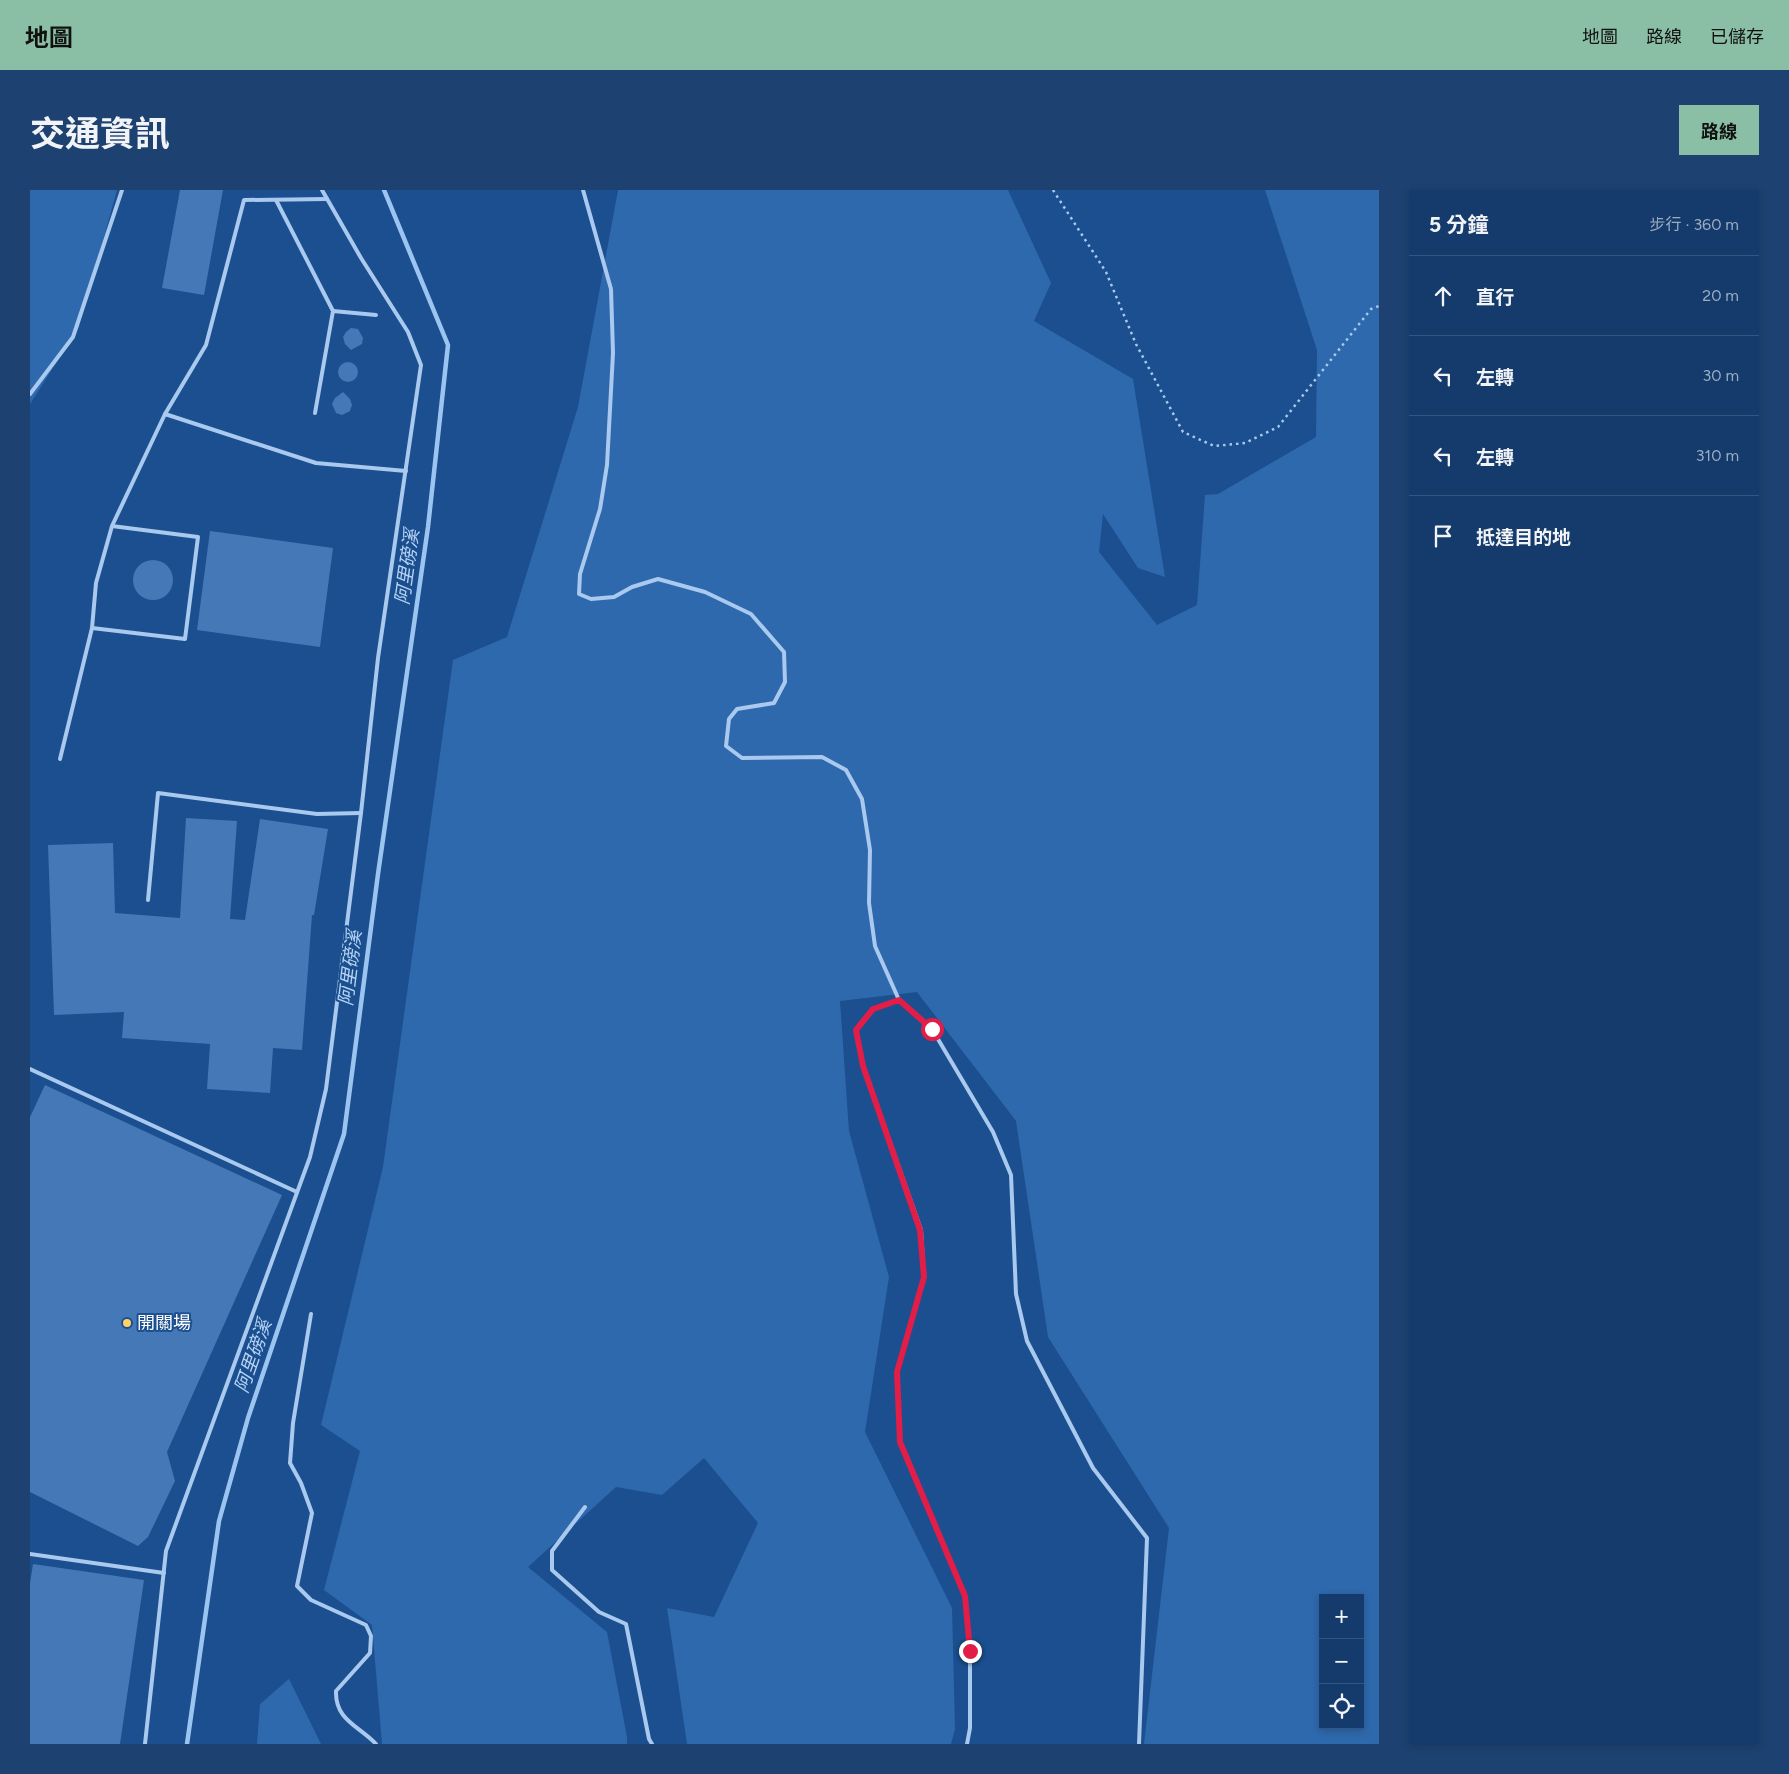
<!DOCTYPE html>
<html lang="zh-TW">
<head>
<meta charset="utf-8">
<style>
  :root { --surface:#143b6b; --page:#1d4271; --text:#f1f3f6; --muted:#9dadc1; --line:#33557e; --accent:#8abfa5 }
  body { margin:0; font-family:Figtree,"Noto Sans TC",sans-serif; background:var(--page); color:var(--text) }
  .controls { position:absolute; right:15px; bottom:15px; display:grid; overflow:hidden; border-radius:0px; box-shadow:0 2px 8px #0003 }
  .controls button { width:45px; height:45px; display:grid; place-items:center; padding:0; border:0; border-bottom:1px solid var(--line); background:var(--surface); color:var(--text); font:25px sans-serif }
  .stop { position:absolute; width:15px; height:15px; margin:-11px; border:4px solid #e11d48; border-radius:50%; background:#fff }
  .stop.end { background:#e11d48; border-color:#fff; box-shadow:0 1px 5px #0008 }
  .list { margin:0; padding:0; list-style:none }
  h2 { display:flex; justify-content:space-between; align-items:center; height:65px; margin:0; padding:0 20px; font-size:21px }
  h2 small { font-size:16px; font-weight:400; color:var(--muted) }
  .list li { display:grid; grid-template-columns:32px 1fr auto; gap:15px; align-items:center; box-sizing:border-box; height:80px; padding:0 20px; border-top:1px solid var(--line) }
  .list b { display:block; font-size:19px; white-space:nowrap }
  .list em { font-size:16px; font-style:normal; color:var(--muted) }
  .icon { flex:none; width:28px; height:28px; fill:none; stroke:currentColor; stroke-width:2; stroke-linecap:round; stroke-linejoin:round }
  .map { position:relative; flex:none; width:1349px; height:1554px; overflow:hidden; border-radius:0px }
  header { display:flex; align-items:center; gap:30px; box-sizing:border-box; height:70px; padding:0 25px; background:var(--accent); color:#111 }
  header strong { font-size:24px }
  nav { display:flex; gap:28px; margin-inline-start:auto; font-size:18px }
  .intro { display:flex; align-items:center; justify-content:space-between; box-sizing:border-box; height:120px; padding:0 30px }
  h1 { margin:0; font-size:35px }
  .button { padding:12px 22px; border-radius:0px; background:var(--accent); color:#111; font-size:18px; font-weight:700 }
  main { display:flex; gap:30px; padding:0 30px }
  aside { flex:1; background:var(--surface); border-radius:0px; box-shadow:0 2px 8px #0003 }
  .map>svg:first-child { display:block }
  .green { fill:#2e69ad; fill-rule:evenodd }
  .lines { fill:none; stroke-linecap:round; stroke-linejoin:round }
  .stream { stroke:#9cc4f0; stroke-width:4.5 }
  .building { fill:#4478b7 }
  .path { stroke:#a9c9ee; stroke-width:2.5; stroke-dasharray:2.5 4; stroke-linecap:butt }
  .lane { stroke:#a9c9ee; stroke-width:4 }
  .route { stroke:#e11d48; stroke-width:6 }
  .poi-dot { fill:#ffd166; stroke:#1b4f8f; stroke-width:2 }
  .labels { text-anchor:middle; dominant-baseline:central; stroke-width:4; stroke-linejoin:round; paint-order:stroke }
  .poi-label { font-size:18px; fill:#fff; stroke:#1b4f8f; text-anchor:start }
  .water-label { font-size:19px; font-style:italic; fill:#b5d3f5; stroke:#1b4f8f }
</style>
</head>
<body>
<header>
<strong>地圖</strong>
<nav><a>地圖</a><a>路線</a><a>已儲存</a></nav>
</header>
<div class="intro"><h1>交通資訊</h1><a class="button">路線</a></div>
<main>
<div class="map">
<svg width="1349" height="1554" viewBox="0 0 1349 1554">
  <rect width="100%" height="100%" fill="#1b4f8f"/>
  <g class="green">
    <polygon points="0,0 87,0 49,137 0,214"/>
    <path d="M 588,0 L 978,0 L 1021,93 L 1004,131 L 1103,189 L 1135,387 L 1108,378 L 1073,324 L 1069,362 L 1127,435 L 1167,415 L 1175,305 L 1188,304 L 1286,247 L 1287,160 L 1235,0 L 1349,0 L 1349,1554 L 1114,1554 L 1139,1338 L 1018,1147 L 986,931 L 887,802 L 810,811 L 819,941 L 859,1087 L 835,1242 L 922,1418 L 925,1539 L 921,1554 L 657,1554 L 637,1418 L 684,1427 L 728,1333 L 674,1268 L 632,1305 L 586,1297 L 498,1377 L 577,1442 L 597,1547 L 597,1554 L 352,1554 L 342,1435 L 294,1400 L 330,1261 L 291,1235 L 353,977 L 423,470 L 477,447 L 548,217 ZM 1293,1408 L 1330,1408 L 1330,1535 L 1293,1535 Z"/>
    <polygon points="259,1489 291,1554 227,1554 230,1514"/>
  </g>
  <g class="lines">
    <polyline class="stream" points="157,1554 189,1331 218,1228 314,944 348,684 398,337 418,155 354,0"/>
  </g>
  <g class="building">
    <polygon points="150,0 193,0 174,105 132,98"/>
    <polygon points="321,138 328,139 333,148 332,154 321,160 315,154 313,147 316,142"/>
    <circle cx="318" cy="182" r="10"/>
    <polygon points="313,202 320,209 322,215 320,221 312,225 306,223 302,214 305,208"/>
    <polygon points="180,341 303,358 290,457 167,440"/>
    <circle cx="123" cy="390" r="20"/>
    <polygon points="156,628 207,631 200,729 215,730 230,629 298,639 284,725 282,725 272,860 243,858 240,903 177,899 180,854 92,848 94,822 24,825 18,655 83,653 85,723 150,728"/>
    <polygon points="15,895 252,1005 137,1262 145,1291 118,1347 108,1356 0,1302 0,927"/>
    <polygon points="3,1374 114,1390 90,1554 0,1554 0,1393"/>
  </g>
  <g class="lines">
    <polyline class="path" points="1023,0 1076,82 1106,154 1153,242 1184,256 1215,253 1248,237 1341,119 1349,116"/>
    <g class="lane">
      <polyline points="553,0 581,99 583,163 577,275 570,319 550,384 549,404 561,409 584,407 602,397 628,389 675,402 721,424 754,462 755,492 744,513 707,519 699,529 696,556 712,568 792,567 816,580 832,609 840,660 839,713 845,756 869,810"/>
      <polyline points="246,10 303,121 285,223"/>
      <polyline points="303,121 346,125"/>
      <polyline points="0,204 43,147 92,0"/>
      <polyline points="135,224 176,155 214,10 297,9"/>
      <polyline points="82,336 168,347 155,449 62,438 66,393 82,336 135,224 286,273 376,281"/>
      <polyline points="30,569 62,438"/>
      <polyline points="118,710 128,603 287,624 331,623"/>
      <polyline points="0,879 267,1002"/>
      <path d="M 281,1124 L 263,1233 L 260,1273 L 271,1293 L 282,1323 L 267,1396 L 281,1410 L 336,1435 L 341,1446 L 340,1463 L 306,1501 C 305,1530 329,1536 346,1554"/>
      <polyline points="555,1317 522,1361 522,1380 569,1422 596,1434 619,1549 622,1554"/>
      <polyline points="0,1364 134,1383"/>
      <polyline points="115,1554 136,1361 280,967 296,899 331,623 348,468 391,175 378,142 331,68 292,0"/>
      <polyline points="937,1554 940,1538 940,1461 935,1406 870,1252 867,1182 894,1087 891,1040 833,876 826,840 843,819 869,810 902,839 963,942 981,985 986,1104 997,1151 1063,1278 1117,1348 1109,1554"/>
    </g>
  </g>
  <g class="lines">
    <polyline class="route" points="902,839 869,810 843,819 826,840 833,876 890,1040 894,1087 867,1182 870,1252 935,1406 940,1461"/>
  </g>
  <circle class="poi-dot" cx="97" cy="1133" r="5"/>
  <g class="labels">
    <g class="poi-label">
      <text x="107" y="1133">開關場</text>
    </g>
    <g class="water-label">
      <text transform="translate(377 377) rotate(-82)">阿里磅溪</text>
      <text transform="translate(320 778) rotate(-83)">阿里磅溪</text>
      <text transform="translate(223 1166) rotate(-71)">阿里磅溪</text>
    </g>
  </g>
</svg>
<div class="controls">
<button>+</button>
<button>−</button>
<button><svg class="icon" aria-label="locate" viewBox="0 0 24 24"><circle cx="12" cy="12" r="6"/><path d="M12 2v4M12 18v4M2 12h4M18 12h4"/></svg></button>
</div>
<div class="stop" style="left:902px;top:839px"></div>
<div class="stop end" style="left:940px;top:1461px"></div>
</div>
<aside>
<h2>5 分鐘<small>步行 · 360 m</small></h2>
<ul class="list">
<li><svg class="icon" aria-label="ahead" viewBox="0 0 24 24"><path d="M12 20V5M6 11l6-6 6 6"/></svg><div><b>直行</b></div><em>20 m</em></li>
<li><svg class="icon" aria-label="left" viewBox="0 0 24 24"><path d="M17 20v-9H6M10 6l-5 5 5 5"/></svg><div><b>左轉</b></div><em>30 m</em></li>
<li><svg class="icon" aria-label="left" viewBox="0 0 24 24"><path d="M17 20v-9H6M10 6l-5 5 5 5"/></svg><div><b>左轉</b></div><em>310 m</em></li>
<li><svg class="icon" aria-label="arrive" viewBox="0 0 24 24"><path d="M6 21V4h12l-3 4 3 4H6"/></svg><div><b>抵達目的地</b></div></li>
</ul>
</aside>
</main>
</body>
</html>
